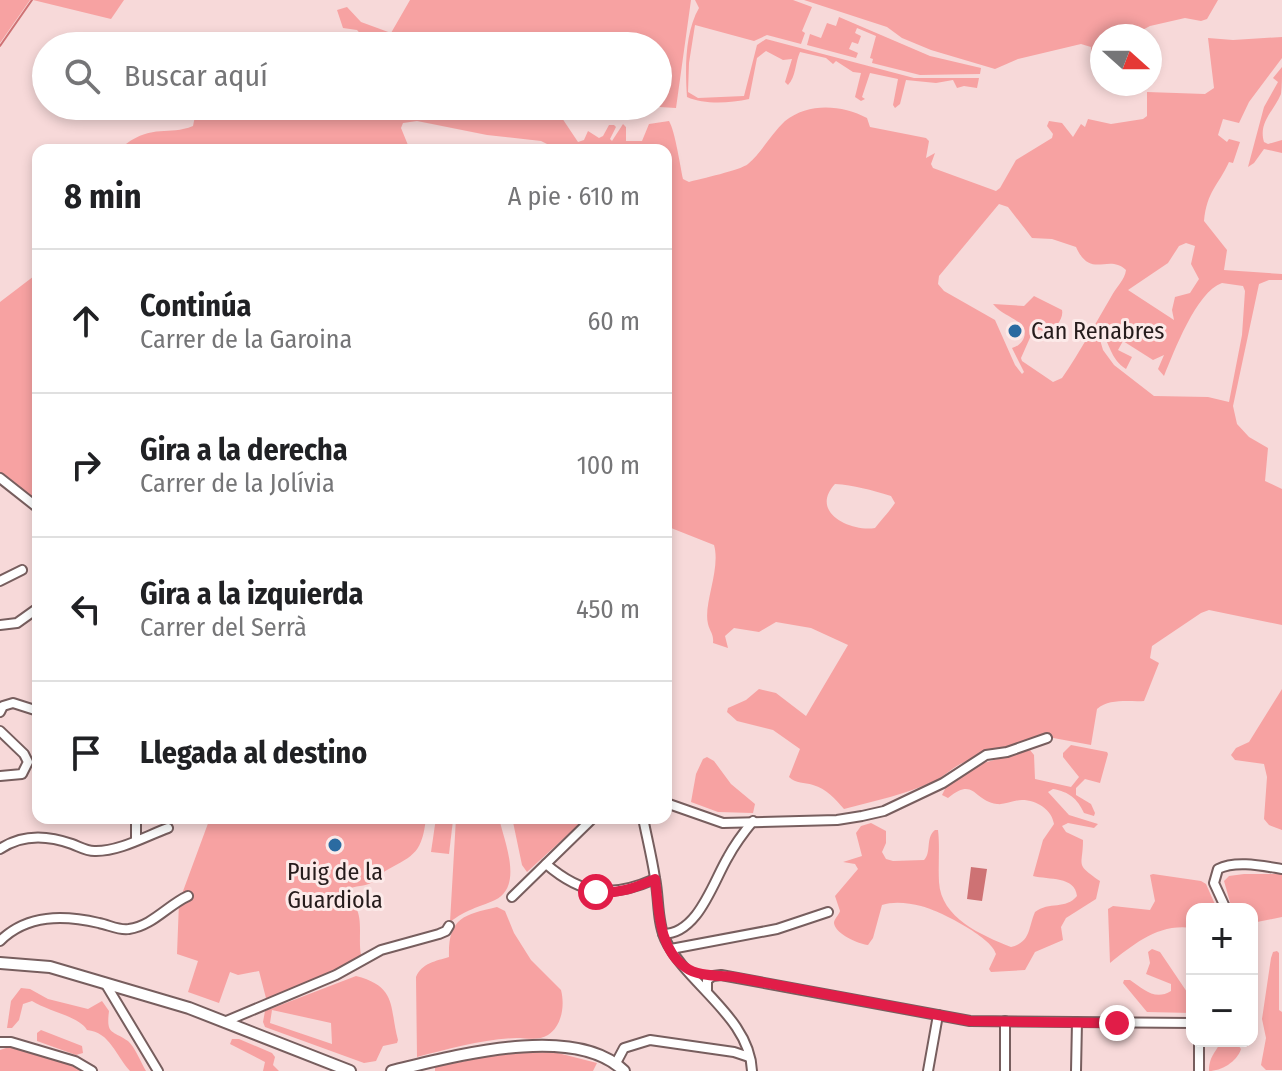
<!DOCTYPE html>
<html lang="es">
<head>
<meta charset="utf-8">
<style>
  :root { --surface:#fff; --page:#f6f6f6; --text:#202124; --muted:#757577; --line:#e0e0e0 }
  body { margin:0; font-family:"Fira Sans Condensed",sans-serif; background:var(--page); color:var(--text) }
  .controls { position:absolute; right:24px; bottom:24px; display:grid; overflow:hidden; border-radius:16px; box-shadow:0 4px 12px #0003 }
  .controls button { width:72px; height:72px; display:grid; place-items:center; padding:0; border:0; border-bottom:2px solid var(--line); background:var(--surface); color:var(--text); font:40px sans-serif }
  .compass { position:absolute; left:1090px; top:24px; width:72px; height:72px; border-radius:50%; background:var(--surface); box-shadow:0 4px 12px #0003; rotate:111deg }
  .stop { position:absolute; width:24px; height:24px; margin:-18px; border:6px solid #e11d48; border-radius:50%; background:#fff }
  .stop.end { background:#e11d48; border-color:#fff; box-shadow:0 2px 8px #0008 }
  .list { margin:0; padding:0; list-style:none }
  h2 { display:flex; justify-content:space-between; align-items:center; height:104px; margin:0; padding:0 32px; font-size:34px }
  h2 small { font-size:26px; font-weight:400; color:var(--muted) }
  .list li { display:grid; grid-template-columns:52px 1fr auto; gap:24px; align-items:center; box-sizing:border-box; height:144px; padding:0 32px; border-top:2px solid var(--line) }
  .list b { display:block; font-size:30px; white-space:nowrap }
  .list p { margin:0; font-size:26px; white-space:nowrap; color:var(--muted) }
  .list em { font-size:26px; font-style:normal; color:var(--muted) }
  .icon { flex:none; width:44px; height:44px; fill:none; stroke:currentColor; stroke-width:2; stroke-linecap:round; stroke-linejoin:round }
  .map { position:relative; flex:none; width:1282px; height:1071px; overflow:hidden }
  .search { position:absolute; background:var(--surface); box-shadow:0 4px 12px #0003; left:32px; top:32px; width:640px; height:88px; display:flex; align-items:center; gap:20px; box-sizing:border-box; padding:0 28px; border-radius:44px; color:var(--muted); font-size:30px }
  .panel { position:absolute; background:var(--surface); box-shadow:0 4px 12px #0003; left:32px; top:144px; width:640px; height:680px; border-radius:16px }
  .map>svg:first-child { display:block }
  .green { fill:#f7a2a2; fill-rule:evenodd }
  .water { fill:#ce7274 }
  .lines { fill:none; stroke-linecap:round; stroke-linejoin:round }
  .stream { stroke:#ce7274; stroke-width:2 }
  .minor-casing { stroke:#775e5e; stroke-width:12 }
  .tertiary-casing { stroke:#775e5e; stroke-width:14 }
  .minor { stroke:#fff; stroke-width:8 }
  .tertiary { stroke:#fff; stroke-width:10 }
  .route { stroke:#e11d48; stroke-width:10 }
  .poi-dot { fill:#2b6ba1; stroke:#fceae9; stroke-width:3 }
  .labels { text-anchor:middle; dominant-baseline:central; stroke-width:6; stroke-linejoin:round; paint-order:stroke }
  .poi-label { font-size:24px; fill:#261c1c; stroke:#fceae9; text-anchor:start }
</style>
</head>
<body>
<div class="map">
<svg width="1282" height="1071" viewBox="0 0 1282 1071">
  <rect width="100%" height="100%" fill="#f7d9d9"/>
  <g class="green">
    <polygon points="0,0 30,0 0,43"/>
    <polygon points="33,0 124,0 111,19"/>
    <polygon points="410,0 691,0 676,108 643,106 658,106 658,46 365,46 365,39 357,30 343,28 337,10 347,7 361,22 391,33"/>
    <path d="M 695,0 L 793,0 L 812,7 L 802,31 L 805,33 L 801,44 L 767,35 L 754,41 L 695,25 L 689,63 L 688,92 L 698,98 L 744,96 L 757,45 L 766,39 L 914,78 L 979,78 L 977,88 L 964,86 L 957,88 L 953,80 L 936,83 L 906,80 L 900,104 L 895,108 L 893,105 L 898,79 L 870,73 L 862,97 L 865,99 L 861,101 L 855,97 L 861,73 L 853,72 L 836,61 L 833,64 L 826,58 L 800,52 C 795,63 796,77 788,85 L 785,82 L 792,59 L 783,60 L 766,51 L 757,58 L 749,99 C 730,103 705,105 687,97 C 685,68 685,32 699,8 Z"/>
    <polygon points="804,0 1218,0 1207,19 1201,21 1185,18 1150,26 1131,36 1102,36 1102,51 1091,57 1091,47 1081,44 1018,59 995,69 931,50 902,38 887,27"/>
    <polygon points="839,17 930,56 981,68 980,74 920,75 872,63 873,59 870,58 876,36 857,28 855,33 861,36 858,44 852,42 849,49 858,53 856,58 807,45 810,34 821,38 827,23 836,26"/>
    <path d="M 1282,37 L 1282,58 L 1249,102 L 1239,123 L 1223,119 L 1218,135 L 1227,142 L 1229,139 L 1240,142 L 1233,163 L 1229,162 C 1218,186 1207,191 1204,221 L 1227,250 L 1224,270 L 1282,274 L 1282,280 L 1269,280 L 1259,284 L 1233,406 L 1237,424 L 1249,437 L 1268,448 L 1265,481 L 1282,489 L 1282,625 L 1209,610 L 1201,613 L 1152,646 L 1150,658 L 1159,663 L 1144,701 C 1129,702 1110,698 1097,709 L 1091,745 L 1048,737 L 973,761 C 959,760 947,775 935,781 C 906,794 875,801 844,809 C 835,799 827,789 813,785 C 804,782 796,784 789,777 L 800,749 L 773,730 L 737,721 L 727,712 L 728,708 L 746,700 L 759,689 L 776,693 L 806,716 L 848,645 L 811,628 L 776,622 L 759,632 L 734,628 L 725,636 L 728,648 L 713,643 C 714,634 710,632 708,624 C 703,604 721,569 714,545 L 666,526 L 666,150 L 553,150 L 549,145 L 541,141 L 487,135 L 417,121 L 403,123 L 401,128 L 410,150 L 128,150 L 126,144 C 153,124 168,136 193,126 L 197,106 L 258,109 L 286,114 L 305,106 L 324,106 L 355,116 L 375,111 L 375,106 L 554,106 L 578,142 L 584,140 L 588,131 L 599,138 L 603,136 L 609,125 L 614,125 L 616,127 L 610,139 L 612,141 L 623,124 L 626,127 L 626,141 L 642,141 L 649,124 L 669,121 C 675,131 680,165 683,179 L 689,182 C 700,179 741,170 748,164 C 762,152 771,134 785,121 C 809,102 842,105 867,118 L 870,127 L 926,138 L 929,141 L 926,158 L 935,153 L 931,164 L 933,168 L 996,191 L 1000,188 L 1016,160 L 1052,138 L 1053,134 L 1047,126 L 1049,121 L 1062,123 L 1073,137 L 1081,124 L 1085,127 L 1088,119 L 1111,124 L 1143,119 L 1147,116 L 1147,92 L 1205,94 L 1214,88 L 1208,38 L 1233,40 ZM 999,204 L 1008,207 L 1032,238 L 1052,239 L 1076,247 C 1091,280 1108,253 1126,270 C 1125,280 1116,287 1111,297 C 1095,324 1080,352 1062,378 L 1053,382 L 1022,361 L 1021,358 L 1033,331 L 1040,330 L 1048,333 C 1055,329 1064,318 1062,310 L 1034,296 L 1024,306 L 993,304 C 1003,316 1016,317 1024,328 C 1027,337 1021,346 1012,348 L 1024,372 L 1022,374 L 1015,365 L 995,320 L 944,291 L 938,284 L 939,276 ZM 1186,243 L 1195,246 L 1191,264 L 1199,279 L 1190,293 L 1175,297 L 1172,310 L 1174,320 L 1128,290 L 1168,263 L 1179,246 ZM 1222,283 L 1243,286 L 1245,291 L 1242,335 L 1229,402 L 1208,397 L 1154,396 L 1114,365 L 1103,350 L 1098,333 L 1100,329 C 1110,343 1110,359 1126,369 L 1132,357 L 1118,350 L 1123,341 L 1153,360 L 1164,355 L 1158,369 L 1164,376 C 1174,352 1196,292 1222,283 ZM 835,484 C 854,485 871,490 891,496 L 895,503 C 889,512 882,519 875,528 C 850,532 809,512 835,484 Z"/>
    <path d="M 1282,67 C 1282,76 1282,86 1281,94 C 1274,111 1258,122 1264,142 L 1268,144 L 1282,140 L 1282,153 L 1264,149 L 1254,163 L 1248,167 L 1264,107 L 1278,82 L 1273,78 Z"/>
    <polygon points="38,273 36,479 38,501 0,472 0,302"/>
    <polygon points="1282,689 1282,830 1269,825 1264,819 1267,777 1264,764 1235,760 1231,755 1236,748 1249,742"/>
    <path d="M 1071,745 L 1107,752 L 1108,754 L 1100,783 L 1085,779 L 1076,788 L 1076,795 L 1091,804 L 1095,813 L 1094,816 L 1084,813 C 1077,798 1069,792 1053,789 L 1048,792 L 1069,815 L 1098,824 L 1094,828 L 1068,823 L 1062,826 L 1066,832 L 1083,840 C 1083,867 1074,863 1100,881 L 1096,899 L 1066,918 L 1061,927 L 1063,940 L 1035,952 L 1025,970 L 991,972 L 989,969 L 996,954 C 992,937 938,910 921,906 C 909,903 894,901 882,905 L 873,938 L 868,945 C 859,944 835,934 834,923 C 834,919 839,915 840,911 L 835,896 L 858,869 L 855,864 L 843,862 L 862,856 L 856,833 L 861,826 L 871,823 L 886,831 L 886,843 L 882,852 L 886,859 L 893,861 L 924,860 C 932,852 925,838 935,830 L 938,830 C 940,847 938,865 939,882 C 941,918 981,935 1011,947 C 1031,942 1028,928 1035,912 C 1049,901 1066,910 1077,896 C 1075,876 1049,880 1033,876 L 1043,840 L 1054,824 C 1052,810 1037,800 1022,800 C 1014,800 1005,805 997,804 C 973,801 975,776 948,798 L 942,795 L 946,787 L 980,764 L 1030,750 L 1034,755 L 1035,779 L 1071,787 L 1079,777 L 1063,757 L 1063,753 Z"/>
    <polygon points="707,757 714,761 731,784 755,804 753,813 718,812 691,802 696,774 703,759"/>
    <path d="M 210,818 L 426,818 C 422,852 415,855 387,870 C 381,873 379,879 373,882 C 363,888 353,884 344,892 L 348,905 L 356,908 C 363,920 358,940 361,955 L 354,962 L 267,1002 L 259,971 L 238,975 L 230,972 L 219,1003 L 188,992 L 198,961 L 177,954 L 179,902 Z"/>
    <polygon points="436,818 453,820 449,854 431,852"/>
    <path d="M 456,818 L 499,818 C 504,841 524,886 495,900 C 477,908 467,909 450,922 Z"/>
    <polygon points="533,818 586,818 527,872 522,865 513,822 526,822"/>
    <path d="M 1153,874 L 1201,881 L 1206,884 L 1217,909 L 1192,909 L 1192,928 C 1159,923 1134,944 1110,963 L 1108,909 L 1113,906 L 1150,910 L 1155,901 L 1150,875 Z"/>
    <polygon points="1244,874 1282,874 1282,917 1252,923 1252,909 1232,909 1224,881 1229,876"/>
    <path d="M 497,907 L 505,911 L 514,933 L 531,960 L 561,990 C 565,1005 562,1026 548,1035 C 539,1041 526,1038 517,1038 C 485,1039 448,1049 417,1057 L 416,977 C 422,963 436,961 449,957 C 448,918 463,915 497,907 Z"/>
    <path d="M 1152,949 L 1160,952 L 1187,992 L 1192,993 L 1192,1013 L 1147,1012 L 1123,983 L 1124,980 L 1130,980 C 1143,989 1155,1001 1171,991 L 1171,984 L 1146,974 L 1150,963 L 1148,952 Z"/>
    <polygon points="1277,951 1279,953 1279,1010 1282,1012 1282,1070 1266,1070 1261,1065 1266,1038 1262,1019 1271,958 1273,952"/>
    <path d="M 356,976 C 398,987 389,1007 398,1040 L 397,1043 L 383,1046 L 376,1061 L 364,1063 L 265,1027 L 263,1022 L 265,1011 ZM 272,1010 L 331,1023 L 332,1044 L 270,1023 Z"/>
    <path d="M 21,988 L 30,989 L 48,999 L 88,1009 L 102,1001 L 109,1011 C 106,1035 112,1030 128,1041 C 135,1047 141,1063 146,1071 L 130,1071 C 116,1056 110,1032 87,1030 C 79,1016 47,1011 32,1001 L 23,1004 L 19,1020 L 12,1028 L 7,1028 L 11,1001 Z"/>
    <polygon points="41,1030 82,1046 83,1053 76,1055 37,1041 37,1033"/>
    <polygon points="232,1039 239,1039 272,1053 275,1057 273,1065 279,1071 263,1071 265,1062 230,1044"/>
    <path d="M 1220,1041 L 1235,1041 L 1241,1049 C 1237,1062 1221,1071 1209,1071 C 1209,1054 1219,1050 1220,1041 Z"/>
    <polygon points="12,1046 75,1065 86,1071 0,1071 0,1050"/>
    <polygon points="554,1052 597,1063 593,1071 435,1071 435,1067 505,1053"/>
  </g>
  <polygon class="water" points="971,867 987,869 982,901 967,899"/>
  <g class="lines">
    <polyline class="stream" points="0,46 32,0"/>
    <defs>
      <g id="minor">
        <polyline points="0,478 38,508"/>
        <polyline points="0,581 22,570"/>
        <polyline points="0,625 17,623 38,608"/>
        <polyline points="0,712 3,706 13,703 38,711"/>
        <polyline points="0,731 24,754 28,762 22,774 0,776"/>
        <polyline points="666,803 723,823 837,820 862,816 884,811 943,783 986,755 1007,752 1047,738"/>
        <path d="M 643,818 C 647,838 652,858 655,878 C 659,897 657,921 665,939 C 686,984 750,1017 752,1071"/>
        <polyline points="136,840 136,818"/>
        <path d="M 0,849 C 22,834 47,835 72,844 C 80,847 88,852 96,851 C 120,851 146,836 168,828"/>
        <path d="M 546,864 C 583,896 612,898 655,879"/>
        <polyline points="512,897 593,818"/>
        <path d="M 1226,909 L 1214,883 L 1218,869 C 1236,860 1263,866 1282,869"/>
        <path d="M 663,934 C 698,934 713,882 728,857 C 735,844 744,832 753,821"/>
        <path d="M 0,941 C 27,914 64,915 99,923 C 109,925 120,931 129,929 C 152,926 168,905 188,896"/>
        <polyline points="671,949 777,929 828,912"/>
        <polyline points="105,983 158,1071"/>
        <polyline points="707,990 707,980 713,976 721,975 970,1021 1192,1023"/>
        <polyline points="1252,996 1252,1010"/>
        <polyline points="224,1022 336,975 381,950 439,934 446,931 449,926"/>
        <polyline points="0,1042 11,1042 75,1061 92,1071"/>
        <polyline points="616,1063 624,1048 650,1040 734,1052 749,1057"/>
        <polyline points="928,1071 938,1015"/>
        <polyline points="1005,1071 1005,1021"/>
        <polyline points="1076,1071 1077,1022"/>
        <polyline points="1199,1071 1199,1041"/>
      </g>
      <g id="tertiary">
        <polyline points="0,963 50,967 189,1008 350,1071"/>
        <path d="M 392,1071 C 452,1057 574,1022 624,1071"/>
      </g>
    </defs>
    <use href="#minor" class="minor-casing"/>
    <use href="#tertiary" class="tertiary-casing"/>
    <use href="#minor" class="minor"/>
    <use href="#tertiary" class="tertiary"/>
  </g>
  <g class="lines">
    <path class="route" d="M 596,892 C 619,894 635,888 655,879 C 659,908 658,948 685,967 C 698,977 718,975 734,977 L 970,1021 L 1117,1023"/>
  </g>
  <g class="poi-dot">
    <circle cx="1015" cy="331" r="8"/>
    <circle cx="335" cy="845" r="8"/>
  </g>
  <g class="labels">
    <g class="poi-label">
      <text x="1031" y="331">Can Renabres</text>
      <text x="335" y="872" text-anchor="middle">Puig de la<tspan x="335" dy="28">Guardiola</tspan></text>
    </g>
  </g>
</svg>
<div class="controls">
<button>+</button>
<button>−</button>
</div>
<svg class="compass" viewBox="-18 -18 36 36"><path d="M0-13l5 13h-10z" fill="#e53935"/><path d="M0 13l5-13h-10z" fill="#757577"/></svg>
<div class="stop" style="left:596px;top:892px"></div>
<div class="stop end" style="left:1117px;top:1023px"></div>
<div class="search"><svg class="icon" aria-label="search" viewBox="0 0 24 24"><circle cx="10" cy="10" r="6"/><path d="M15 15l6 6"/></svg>Buscar aquí</div>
<section class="panel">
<h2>8 min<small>A pie · 610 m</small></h2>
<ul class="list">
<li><svg class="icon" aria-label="ahead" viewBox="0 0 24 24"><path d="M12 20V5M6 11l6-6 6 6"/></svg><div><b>Continúa</b><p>Carrer de la Garoina</p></div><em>60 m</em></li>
<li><svg class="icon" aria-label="right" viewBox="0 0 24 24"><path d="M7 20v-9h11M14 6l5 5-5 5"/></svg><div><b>Gira a la derecha</b><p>Carrer de la Jolívia</p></div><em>100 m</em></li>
<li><svg class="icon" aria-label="left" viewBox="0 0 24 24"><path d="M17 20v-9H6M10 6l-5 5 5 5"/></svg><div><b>Gira a la izquierda</b><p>Carrer del Serrà</p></div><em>450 m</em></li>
<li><svg class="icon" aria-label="arrive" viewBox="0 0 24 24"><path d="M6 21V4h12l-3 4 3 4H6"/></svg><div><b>Llegada al destino</b></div></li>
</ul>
</section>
</div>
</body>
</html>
